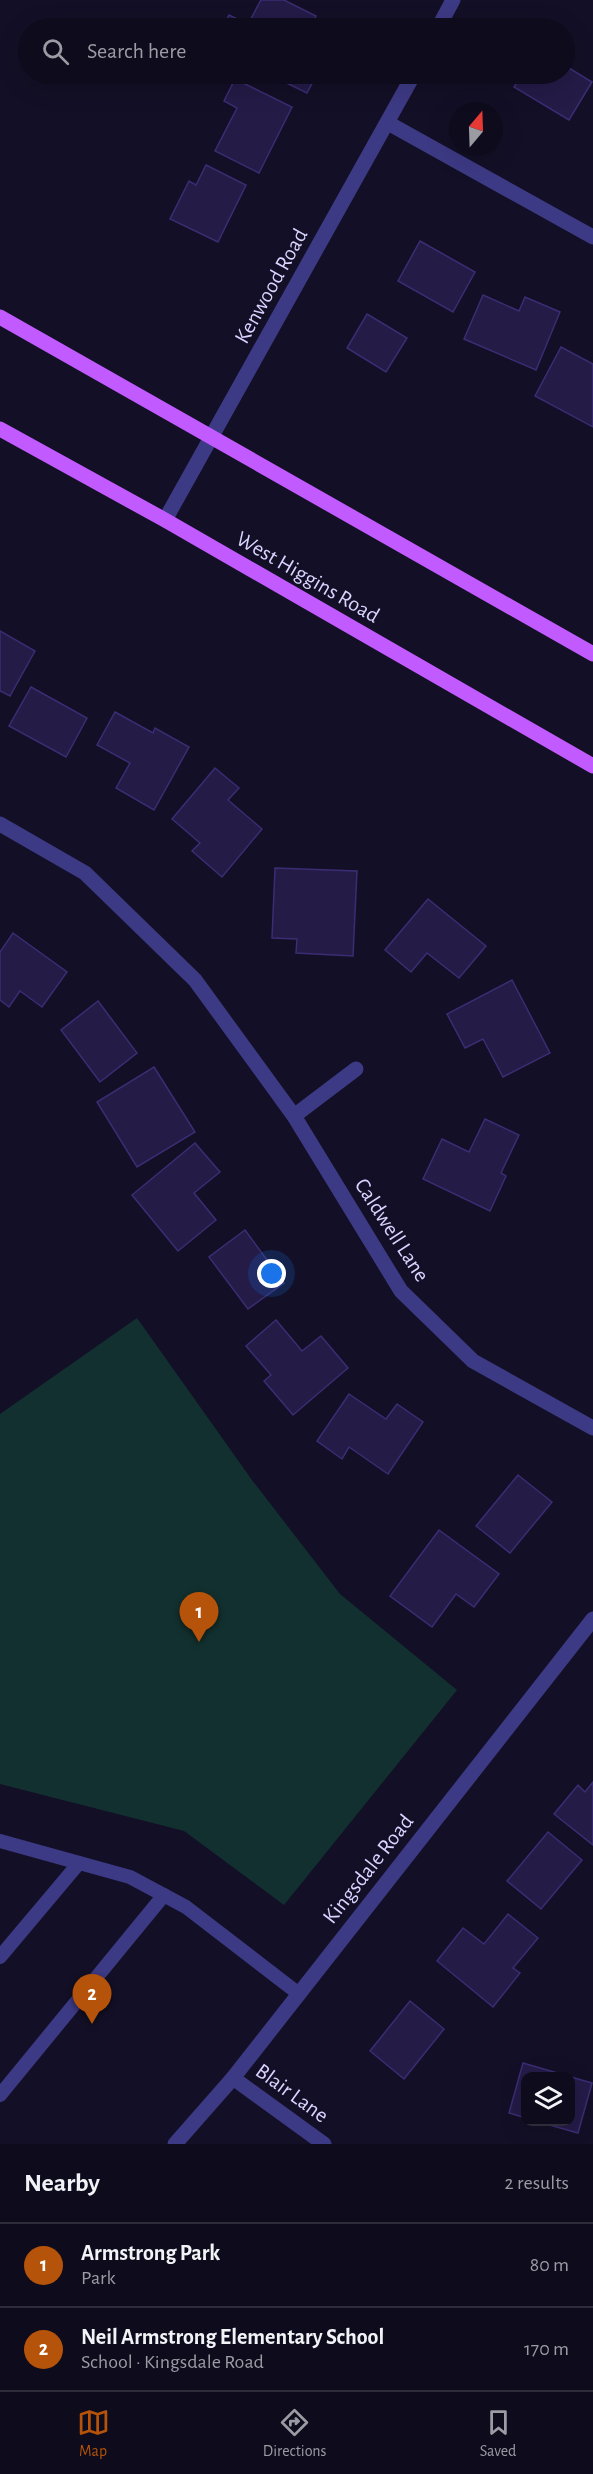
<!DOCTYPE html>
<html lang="en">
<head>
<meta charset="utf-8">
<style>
  :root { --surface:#0e0b1c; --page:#1c1929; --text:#f1f3f6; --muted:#9b9ba3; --line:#2e2b3b; --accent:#b45309 }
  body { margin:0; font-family:"Alegreya Sans",sans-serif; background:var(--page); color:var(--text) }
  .controls { position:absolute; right:18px; bottom:18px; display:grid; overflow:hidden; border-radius:12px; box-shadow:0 6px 24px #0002 }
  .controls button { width:54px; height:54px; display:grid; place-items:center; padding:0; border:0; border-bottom:2px solid var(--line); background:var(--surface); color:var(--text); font:30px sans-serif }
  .compass { position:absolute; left:449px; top:102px; width:54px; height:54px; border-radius:50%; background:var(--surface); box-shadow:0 6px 24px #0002; rotate:19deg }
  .you { position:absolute; left:272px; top:1274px; width:21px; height:21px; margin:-15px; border:4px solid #fff; border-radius:50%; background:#1a73e8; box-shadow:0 0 0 9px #1a73e833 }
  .badge { display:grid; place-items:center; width:39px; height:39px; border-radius:50%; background:var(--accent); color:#fff; font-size:20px; font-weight:700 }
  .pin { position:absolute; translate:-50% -50px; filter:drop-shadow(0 2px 3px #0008) }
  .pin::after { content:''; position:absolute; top:32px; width:21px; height:18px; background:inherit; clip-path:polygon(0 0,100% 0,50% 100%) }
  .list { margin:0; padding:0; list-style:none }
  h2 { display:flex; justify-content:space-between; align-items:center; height:78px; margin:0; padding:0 24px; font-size:26px }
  h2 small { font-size:20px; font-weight:400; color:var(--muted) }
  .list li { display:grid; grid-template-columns:39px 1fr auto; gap:18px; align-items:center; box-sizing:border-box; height:84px; padding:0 24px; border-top:2px solid var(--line) }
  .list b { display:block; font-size:22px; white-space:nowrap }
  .list p { margin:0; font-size:20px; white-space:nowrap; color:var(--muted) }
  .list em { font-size:20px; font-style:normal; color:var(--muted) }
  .icon { flex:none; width:33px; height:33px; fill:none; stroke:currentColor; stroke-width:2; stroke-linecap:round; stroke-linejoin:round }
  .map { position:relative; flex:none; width:593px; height:2144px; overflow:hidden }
  .search { position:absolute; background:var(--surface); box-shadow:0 6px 24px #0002; left:18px; right:18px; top:18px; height:66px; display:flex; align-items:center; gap:15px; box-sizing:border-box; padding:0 21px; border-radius:33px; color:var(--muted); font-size:22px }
  .sheet { height:246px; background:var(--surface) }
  nav { display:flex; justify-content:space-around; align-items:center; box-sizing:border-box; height:84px; border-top:2px solid var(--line); background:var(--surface); font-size:16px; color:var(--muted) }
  nav a { display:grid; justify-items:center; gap:3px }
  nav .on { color:var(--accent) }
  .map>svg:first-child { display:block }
  .green { fill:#12302f }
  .building { fill:#241b47; stroke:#3b2d73; stroke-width:1.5 }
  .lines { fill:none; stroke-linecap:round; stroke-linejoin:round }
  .service { stroke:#3d3a85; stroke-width:14 }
  .minor { stroke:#3d3a85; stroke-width:15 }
  .primary { stroke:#c25bff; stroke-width:15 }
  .labels { text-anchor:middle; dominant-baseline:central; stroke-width:4.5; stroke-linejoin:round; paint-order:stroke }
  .street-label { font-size:22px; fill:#d9d4ff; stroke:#130f26 }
</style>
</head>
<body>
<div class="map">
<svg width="593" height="2144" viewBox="0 0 593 2144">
  <rect width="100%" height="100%" fill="#130f26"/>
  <polygon class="green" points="137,1318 252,1480 340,1594 457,1690 284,1905 184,1831 0,1784 0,1414"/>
  <g class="building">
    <polygon points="261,0 284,0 316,16 309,28 222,28 229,15 248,24"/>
    <polygon points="564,65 592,82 569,120 514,87 522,74 564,74"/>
    <polygon points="268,74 317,74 307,93"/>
    <polygon points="235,79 292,107 259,173 215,151 237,108 224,101"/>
    <polygon points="206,165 246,185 218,242 170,219 189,181 196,185"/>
    <polygon points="420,241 475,272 453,312 398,281"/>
    <polygon points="483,295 519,311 525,297 560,312 536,370 464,339"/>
    <polygon points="367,314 407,338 386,372 347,348"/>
    <polygon points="561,347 593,364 593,427 535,396"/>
    <polygon points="0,631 35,651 10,696 0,691"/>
    <polygon points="31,687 87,718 66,757 9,726"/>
    <polygon points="115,712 153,733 155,728 189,747 154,810 116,788 130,763 97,745"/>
    <polygon points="215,768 239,788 228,800 262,829 222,877 192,851 200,843 172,819"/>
    <polygon points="275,868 357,871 353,956 296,953 297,939 272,938"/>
    <polygon points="428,899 486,946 459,978 427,953 411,972 385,950"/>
    <polygon points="13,933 67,972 42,1007 20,991 9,1007 0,1000 0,952"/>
    <polygon points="512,980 550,1053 503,1077 483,1039 465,1048 447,1014"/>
    <polygon points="98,1001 137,1053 100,1082 61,1030"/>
    <polygon points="154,1067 195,1132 137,1167 97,1102"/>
    <polygon points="485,1119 519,1135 501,1173 506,1176 490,1211 423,1179 442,1139 469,1152"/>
    <polygon points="195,1143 220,1172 194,1193 216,1220 178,1251 132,1195"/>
    <polygon points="245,1230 284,1283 248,1309 209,1257"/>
    <polygon points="276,1320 302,1351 321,1336 348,1368 293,1415 264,1381 271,1375 246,1346"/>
    <polygon points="349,1394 386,1419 397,1404 423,1422 388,1474 349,1447 342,1459 317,1441"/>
    <polygon points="518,1475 552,1502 510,1553 476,1526"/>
    <polygon points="439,1530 499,1574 474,1607 456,1594 432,1627 390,1596"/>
    <polygon points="593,1782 593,1845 554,1814 578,1785 585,1792"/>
    <polygon points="548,1832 582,1860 541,1909 507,1881"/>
    <polygon points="508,1914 538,1938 513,1968 520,1973 493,2007 437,1961 463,1928 484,1944"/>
    <polygon points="410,2001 444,2029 404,2079 370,2051"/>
    <polygon points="523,2063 592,2083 578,2133 539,2122 570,2122 570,2076 526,2076 526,2118 509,2113"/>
  </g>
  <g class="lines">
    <g class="service">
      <polyline points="0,1841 130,1877 186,1907 299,1994"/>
      <polyline points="0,1957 79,1863"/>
      <polyline points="0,2095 164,1895"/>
    </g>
    <g class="minor">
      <polyline points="438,28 453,0"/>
      <polyline points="388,123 593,237"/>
      <polyline points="165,520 414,74"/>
      <polyline points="0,824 85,873 195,980 294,1116 401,1291 473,1361 593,1428"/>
      <polyline points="294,1116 356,1069"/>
      <polyline points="233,2078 324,2144"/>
      <polyline points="175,2144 233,2078 593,1619"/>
    </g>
    <g class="primary">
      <polyline points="0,317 593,654"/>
      <polyline points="0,429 165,520 593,766"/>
    </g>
  </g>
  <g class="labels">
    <g class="street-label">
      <text transform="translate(271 286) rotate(-61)">Kenwood Road</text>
      <text transform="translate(308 577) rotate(30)">West Higgins Road</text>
      <text transform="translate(392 1230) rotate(57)">Caldwell Lane</text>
      <text transform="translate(368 1869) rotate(-52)">Kingsdale Road</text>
      <text transform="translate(292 2093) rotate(36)">Blair Lane</text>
    </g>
  </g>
</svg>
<div class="controls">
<button><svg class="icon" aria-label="layers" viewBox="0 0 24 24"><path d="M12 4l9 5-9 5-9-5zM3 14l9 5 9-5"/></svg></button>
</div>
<svg class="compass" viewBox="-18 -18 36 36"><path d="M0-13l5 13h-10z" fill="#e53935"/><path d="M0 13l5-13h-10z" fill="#9b9ba3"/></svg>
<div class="you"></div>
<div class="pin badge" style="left:199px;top:1642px">1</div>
<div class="pin badge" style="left:92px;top:2024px">2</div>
<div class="search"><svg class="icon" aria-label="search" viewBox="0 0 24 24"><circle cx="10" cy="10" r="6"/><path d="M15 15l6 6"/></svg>Search here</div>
</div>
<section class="sheet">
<h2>Nearby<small>2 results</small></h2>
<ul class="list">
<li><span class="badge">1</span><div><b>Armstrong Park</b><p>Park</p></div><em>80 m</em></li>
<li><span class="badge">2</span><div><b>Neil Armstrong Elementary School</b><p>School · Kingsdale Road</p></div><em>170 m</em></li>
</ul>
</section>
<nav>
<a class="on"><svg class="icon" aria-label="map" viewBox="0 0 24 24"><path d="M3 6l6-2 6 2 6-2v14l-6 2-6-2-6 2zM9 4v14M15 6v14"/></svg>Map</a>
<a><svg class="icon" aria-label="directions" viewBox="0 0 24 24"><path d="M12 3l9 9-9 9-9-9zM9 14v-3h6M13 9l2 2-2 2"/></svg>Directions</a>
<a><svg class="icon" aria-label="saved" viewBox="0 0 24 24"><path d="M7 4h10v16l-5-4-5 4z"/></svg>Saved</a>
</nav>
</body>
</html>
